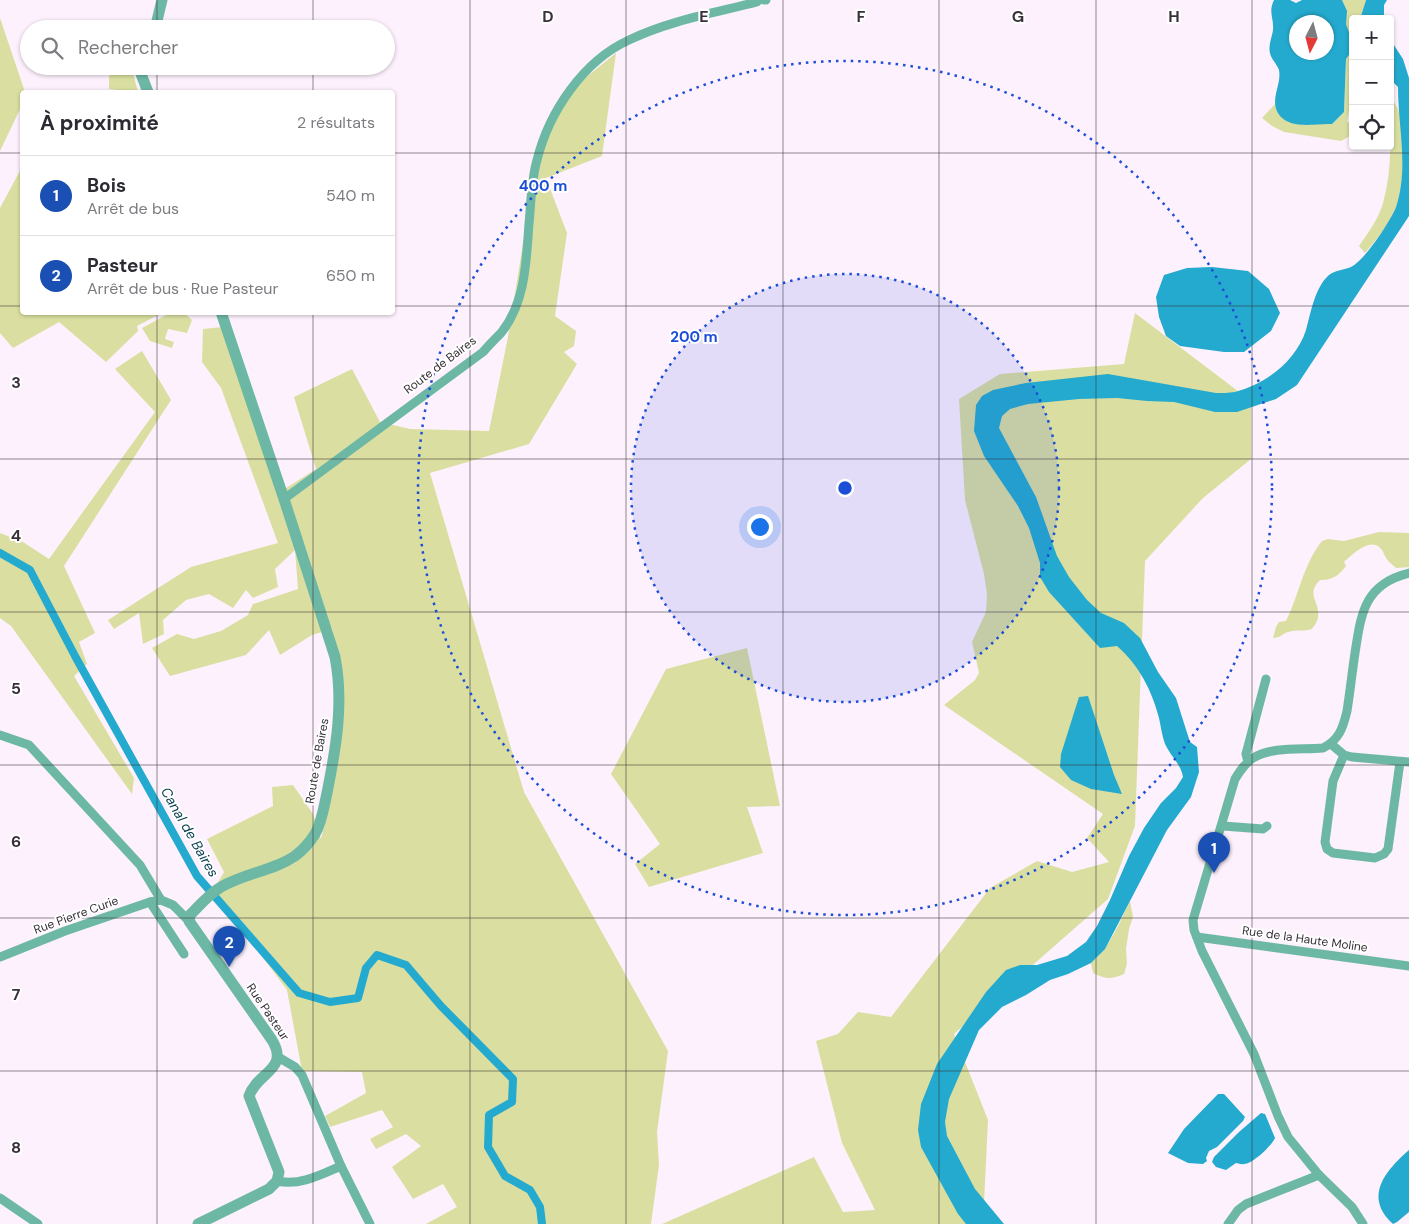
<!DOCTYPE html>
<html lang="fr">
<head>
<meta charset="utf-8">
<style>
  :root { --surface:#fff; --page:#f7f7f7; --text:#2b2b33; --muted:#7c7c81; --line:#e1e1e2; --accent:#285f7a }
  body { margin:0; font-family:"DM Sans",sans-serif; background:var(--page); color:var(--text) }
  .controls { position:absolute; right:15px; top:15px; display:grid; overflow:hidden; border-radius:5px; box-shadow:0 1px 4px #0004 }
  .controls button { width:45px; height:45px; display:grid; place-items:center; padding:0; border:0; border-bottom:1px solid var(--line); background:var(--surface); color:var(--text); font:25px sans-serif }
  .compass { position:absolute; left:1289px; top:15px; width:45px; height:45px; border-radius:50%; background:var(--surface); box-shadow:0 1px 4px #0004; rotate:186deg }
  .you { position:absolute; left:759px; top:526px; width:18px; height:18px; margin:-12px; border:4px solid #fff; border-radius:50%; background:#1a73e8; box-shadow:0 0 0 8px #1a73e833 }
  .badge { display:grid; place-items:center; width:32px; height:32px; border-radius:50%; background:var(--accent); color:#fff; font-size:16px; font-weight:700 }
  .pin { position:absolute; translate:-50% -41px; filter:drop-shadow(0 1px 2px #0008) }
  .pin::after { content:''; position:absolute; top:26px; width:18px; height:15px; background:inherit; clip-path:polygon(0 0,100% 0,50% 100%) }
  .list { margin:0; padding:0; list-style:none }
  h2 { display:flex; justify-content:space-between; align-items:center; height:65px; margin:0; padding:0 20px; font-size:21px }
  h2 small { font-size:16px; font-weight:400; color:var(--muted) }
  .list li { display:grid; grid-template-columns:32px 1fr auto; gap:15px; align-items:center; box-sizing:border-box; height:80px; padding:0 20px; border-top:1px solid var(--line) }
  .list b { display:block; font-size:19px; white-space:nowrap }
  .list p { margin:0; font-size:16px; white-space:nowrap; color:var(--muted) }
  .list em { font-size:16px; font-style:normal; color:var(--muted) }
  .icon { flex:none; width:28px; height:28px; fill:none; stroke:currentColor; stroke-width:2; stroke-linecap:round; stroke-linejoin:round }
  .map { position:relative; flex:none; width:1409px; height:1224px; overflow:hidden }
  .search { position:absolute; background:var(--surface); box-shadow:0 1px 4px #0004; left:20px; top:20px; width:375px; height:55px; display:flex; align-items:center; gap:12px; box-sizing:border-box; padding:0 18px; border-radius:28px; color:var(--muted); font-size:19px }
  .panel { position:absolute; background:var(--surface); box-shadow:0 1px 4px #0004; left:20px; top:90px; width:375px; height:225px; border-radius:5px }
  .map>svg:first-child { display:block }
  .green { fill:#dadfa1 }
  .water { fill:#24aace; fill-rule:evenodd }
  .lines { fill:none; stroke-linecap:round; stroke-linejoin:round }
  .canal { stroke:#24aace; stroke-width:8 }
  .minor { stroke:#6db8a5; stroke-width:9 }
  .tertiary { stroke:#6db8a5; stroke-width:11 }
  .grid { fill:none; stroke:#383138; stroke-width:1; stroke-opacity:0.55 }
  .ring { fill:none; stroke:#1d4ed8; stroke-width:2.5; stroke-dasharray:2.5 5 }
  .labels { text-anchor:middle; dominant-baseline:central; stroke-width:4; stroke-linejoin:round; paint-order:stroke }
  .street-label { font-size:12px; fill:#383138; stroke:#fff }
  .water-label { font-size:14px; font-style:italic; fill:#0c4252; stroke:#fff }
  .grid-label { font-size:16px; text-anchor:middle; font-weight:bold; fill:#383138; stroke:#fff; stroke-width:4; stroke-linejoin:round; paint-order:stroke }
  .centre { fill:#1d4ed8; stroke:#fff; stroke-width:2.5 }
  .ring-label { font-size:15px; text-anchor:middle; font-weight:bold; fill:#1d4ed8; stroke:#fff; stroke-width:4; stroke-linejoin:round; paint-order:stroke }
</style>
</head>
<body>
<div class="map">
<svg width="1409" height="1224" viewBox="0 0 1409 1224">
  <rect width="100%" height="100%" fill="#fdf1fd"/>
  <g class="green">
    <path d="M 1342,0 L 1366,0 L 1360,19 L 1353,19 L 1353,87 L 1347,121 L 1352,127 L 1350,136 L 1341,141 L 1284,132 L 1272,126 L 1262,118 L 1275,104 L 1281,116 L 1304,125 L 1321,123 L 1332,124 L 1344,112 L 1346,59 L 1351,52 C 1350,42 1348,33 1346,24 C 1344,12 1348,13 1342,0 Z"/>
    <polygon points="0,18 25,92 22,92 22,105 0,151"/>
    <polygon points="616,53 602,156 546,178 567,233 555,316 576,331 574,346 564,352 577,364 529,444 430,473 524,792 668,1051 657,1132 659,1165 651,1224 426,1224 457,1207 443,1184 413,1199 392,1167 421,1146 406,1134 376,1149 370,1139 393,1127 382,1110 330,1127 325,1116 366,1093 362,1072 302,1071 287,990 213,891 224,872 207,839 273,806 272,787 293,785 313,814 321,839 337,769 344,693 332,629 312,635 280,655 269,630 246,655 170,676 152,648 177,634 194,639 221,631 248,615 253,604 298,589 295,550 275,569 278,587 253,598 246,590 233,608 209,594 186,600 163,620 164,634 143,644 139,613 114,629 108,620 191,567 278,543 221,388 202,362 203,329 222,327 280,492 316,469 294,397 352,369 380,422 410,429 489,431 508,337 537,156 568,92"/>
    <polygon points="112,66 131,66 138,92 120,92 118,90 109,89 109,77"/>
    <path d="M 1390,96 C 1393,100 1396,105 1398,109 C 1406,132 1405,187 1395,209 C 1388,226 1377,239 1365,253 L 1359,246 C 1368,233 1379,218 1383,203 C 1393,168 1390,132 1390,96 Z"/>
    <polygon points="22,167 22,312 162,313 137,326 138,331 106,362 59,322 13,348 0,333 0,208"/>
    <polygon points="170,313 184,313 192,320 187,333 168,329 165,339 174,342 172,348 150,341 142,328"/>
    <polygon points="1135,313 1251,401 1251,459 1203,498 1145,561 1135,826 1108,899 954,1034 988,1120 983,1224 662,1224 814,1157 843,1212 875,1210 842,1143 816,1041 838,1034 858,1012 891,1017 990,888 1037,861 1072,872 1109,862 1087,838 1103,814 944,705 975,680 979,673 972,642 986,612 987,594 984,574 965,500 959,399 1000,374 1124,364"/>
    <polygon points="142,351 171,400 64,566 95,633 79,642 87,664 74,676 134,778 132,794 11,626 0,618 0,533 23,542 49,559 155,412 115,369"/>
    <path d="M 1379,532 L 1409,533 L 1409,567 L 1396,568 C 1392,564 1387,561 1385,556 C 1383,553 1384,552 1381,549 C 1371,536 1352,555 1344,562 L 1346,566 C 1339,575 1332,581 1320,580 C 1305,595 1321,602 1318,618 C 1317,622 1314,626 1312,629 C 1305,632 1296,629 1288,632 C 1282,634 1280,638 1273,638 L 1276,627 L 1279,622 L 1286,621 C 1299,595 1303,565 1322,541 L 1328,539 L 1344,541 Z"/>
    <polygon points="747,648 780,806 747,807 763,853 649,887 635,864 660,844 611,774 666,669"/>
    <path d="M 1130,901 L 1133,917 L 1129,929 L 1126,949 L 1127,964 L 1124,974 C 1110,980 1106,979 1093,973 L 1091,963 C 1111,946 1119,923 1130,901 Z"/>
  </g>
  <g class="water">
    <path d="M 1274,0 L 1290,0 L 1296,3 L 1302,0 L 1342,0 L 1347,11 L 1346,24 L 1351,38 L 1351,52 L 1346,59 L 1344,112 L 1332,124 C 1316,123 1293,130 1280,116 C 1268,101 1282,86 1279,70 C 1277,64 1271,59 1270,53 C 1268,46 1272,37 1273,30 C 1274,18 1268,12 1274,0 ZM 1296,22 L 1326,22 L 1326,52 L 1296,52 Z"/>
    <polygon points="1366,0 1387,0 1384,5 1384,19 1360,19"/>
    <path d="M 1390,39 L 1403,59 L 1409,78 L 1409,216 L 1297,385 L 1276,399 L 1237,412 L 1215,412 L 1174,402 L 1147,401 L 1117,398 L 1079,399 L 1028,404 L 1010,409 L 1002,416 L 999,428 L 1036,497 L 1057,556 L 1069,577 L 1087,600 L 1101,613 L 1124,623 L 1140,638 L 1158,672 L 1176,698 L 1190,742 L 1197,747 L 1199,772 L 1191,797 L 1167,830 L 1105,949 L 1091,963 L 1068,974 L 1050,980 L 1026,995 L 1002,1007 L 979,1030 L 949,1099 L 945,1122 L 947,1136 L 975,1189 L 1004,1224 L 966,1224 L 958,1214 L 921,1147 L 918,1130 L 921,1104 L 937,1064 L 986,992 L 1006,970 L 1020,965 L 1037,965 L 1067,956 L 1086,942 L 1097,926 L 1110,900 L 1129,856 L 1144,828 L 1161,803 L 1176,788 L 1183,777 C 1181,764 1171,757 1165,744 C 1162,736 1161,727 1159,718 C 1152,691 1139,665 1117,646 L 1100,648 L 1049,592 L 1040,577 L 1040,563 L 1029,528 L 1018,506 L 984,456 L 974,431 L 976,405 L 982,396 L 993,390 L 1026,383 L 1108,374 L 1216,393 C 1222,393 1229,393 1235,392 C 1266,384 1296,361 1306,330 C 1311,312 1315,287 1329,275 C 1336,270 1344,270 1351,267 C 1365,260 1390,222 1396,207 C 1409,168 1398,127 1398,87 L 1390,79 Z"/>
    <polygon points="1212,267 1248,271 1269,289 1280,313 1271,331 1244,352 1224,352 1180,346 1166,336 1159,317 1156,297 1164,275 1187,268"/>
    <polygon points="1088,696 1114,775 1122,794 1091,789 1071,780 1060,767 1061,754 1079,697"/>
    <polygon points="1218,1094 1224,1094 1245,1117 1243,1121 1217,1147 1209,1151 1206,1158 1207,1161 1203,1164 1188,1163 1168,1153 1184,1129"/>
    <path d="M 1261,1113 L 1265,1114 L 1275,1138 C 1272,1145 1253,1164 1244,1164 C 1241,1165 1239,1163 1236,1163 L 1226,1170 L 1216,1167 L 1212,1162 L 1214,1157 L 1239,1132 Z"/>
    <path d="M 1409,1150 L 1409,1212 L 1397,1222 L 1393,1224 C 1363,1197 1385,1171 1409,1150 Z"/>
  </g>
  <g class="lines">
    <polyline class="canal" points="0,553 30,570 75,656 197,876 299,993 330,1002 358,998 366,968 377,955 406,965 441,1006 513,1079 512,1102 489,1115 488,1147 505,1176 530,1190 540,1207 542,1224"/>
    <g class="minor">
      <polyline points="764,0 766,0"/>
      <path d="M 284,499 L 483,352 C 489,345 495,339 501,333 C 526,302 526,261 529,224 C 531,203 531,181 537,160 C 549,112 583,61 629,40 C 668,21 714,13 757,2"/>
      <polyline points="0,735 29,745 140,865 161,900 173,905 189,921"/>
      <polyline points="1331,744 1344,755 1352,757 1409,762"/>
      <polyline points="1344,755 1333,781 1325,842 1327,849 1333,853 1375,858 1384,854 1388,849 1400,762"/>
      <polyline points="1248,762 1246,754 1266,679"/>
      <polyline points="1223,826 1263,829 1267,826"/>
      <polyline points="150,902 184,954"/>
      <polyline points="1197,937 1409,966"/>
      <polyline points="0,957 65,931 150,902 161,900"/>
      <polyline points="278,1057 295,1067 302,1075 341,1166 370,1224"/>
      <path d="M 277,1181 C 300,1186 320,1175 341,1166"/>
      <polyline points="0,1198 38,1224"/>
      <polyline points="1228,1224 1238,1210 1246,1204 1319,1175"/>
      <path d="M 1363,1224 L 1352,1207 L 1319,1175 L 1288,1137 L 1278,1116 L 1254,1054 L 1202,951 L 1194,930 L 1193,920 L 1235,779 C 1240,771 1245,763 1253,758 C 1273,746 1301,750 1323,748 C 1339,740 1343,728 1347,711 C 1350,692 1352,673 1355,653 C 1361,614 1364,584 1409,573"/>
    </g>
    <g class="tertiary">
      <polyline points="155,29 162,0"/>
      <polyline points="144,66 141,74 148,92"/>
      <path d="M 198,1224 L 269,1189 L 277,1181 L 279,1172 L 249,1096 C 257,1072 290,1070 272,1040 L 189,921 L 190,915 C 199,906 209,894 221,887 C 244,873 273,871 295,856 C 303,850 310,842 315,834 C 322,822 324,806 327,793 C 336,748 344,703 335,657 L 284,499 L 221,312"/>
    </g>
  </g>
  <path class="grid" d="M 157,0 L 157,29M 313,0 L 313,29M 470,0 L 470,1224M 626,0 L 626,1224M 783,0 L 783,1224M 939,0 L 939,1224M 1096,0 L 1096,1224M 1252,0 L 1252,1224M 157,66 L 157,92M 313,66 L 313,92M 0,153 L 22,153M 392,153 L 1409,153M 0,306 L 22,306M 392,306 L 1409,306M 157,312 L 157,1224M 313,312 L 313,1224M 0,459 L 1409,459M 0,612 L 1409,612M 0,765 L 1409,765M 0,918 L 1409,918M 0,1071 L 1409,1071"/>
  <circle cx="845" cy="488" r="214" fill="#1d4ed8" fill-opacity=".12"/>
  <g class="ring">
    <circle cx="845" cy="488" r="214"/>
    <circle cx="845" cy="488" r="427"/>
  </g>
  <g class="labels">
    <g class="street-label">
      <text transform="translate(440 365) rotate(-37)">Route de Baires</text>
      <text transform="translate(317 761) rotate(-80)">Route de Baires</text>
      <text transform="translate(76 915) rotate(-20)">Rue Pierre Curie</text>
      <text transform="translate(1305 939) rotate(8)">Rue de la Haute Moline</text>
      <text transform="translate(268 1012) rotate(56)">Rue Pasteur</text>
    </g>
    <g class="water-label">
      <text transform="translate(190 832) rotate(60)">Canal de Baires</text>
    </g>
  </g>
  <g class="grid-label">
    <text x="548" y="22">D</text>
    <text x="704" y="22">E</text>
    <text x="861" y="22">F</text>
    <text x="1018" y="22">G</text>
    <text x="1174" y="22">H</text>
    <text x="16" y="388">3</text>
    <text x="16" y="541">4</text>
    <text x="16" y="694">5</text>
    <text x="16" y="847">6</text>
    <text x="16" y="1000">7</text>
    <text x="16" y="1153">8</text>
  </g>
  <circle cx="845" cy="488" r="8" class="centre"/>
  <g class="ring-label">
    <text x="543" y="191">400 m</text>
    <text x="694" y="342">200 m</text>
  </g>
</svg>
<div class="controls">
<button>+</button>
<button>−</button>
<button><svg class="icon" aria-label="locate" viewBox="0 0 24 24"><circle cx="12" cy="12" r="6"/><path d="M12 2v4M12 18v4M2 12h4M18 12h4"/></svg></button>
</div>
<svg class="compass" viewBox="-18 -18 36 36"><path d="M0-13l5 13h-10z" fill="#e53935"/><path d="M0 13l5-13h-10z" fill="#7c7c81"/></svg>
<div class="you"></div>
<div class="pin badge" style="left:1214px;top:873px;background:#1a4fb4">1</div>
<div class="pin badge" style="left:229px;top:967px;background:#1a4fb4">2</div>
<div class="search"><svg class="icon" aria-label="search" viewBox="0 0 24 24"><circle cx="10" cy="10" r="6"/><path d="M15 15l6 6"/></svg>Rechercher</div>
<section class="panel">
<h2>À proximité<small>2 résultats</small></h2>
<ul class="list">
<li><span class="badge" style="background:#1a4fb4">1</span><div><b>Bois</b><p>Arrêt de bus</p></div><em>540 m</em></li>
<li><span class="badge" style="background:#1a4fb4">2</span><div><b>Pasteur</b><p>Arrêt de bus · Rue Pasteur</p></div><em>650 m</em></li>
</ul>
</section>
</div>
</body>
</html>
